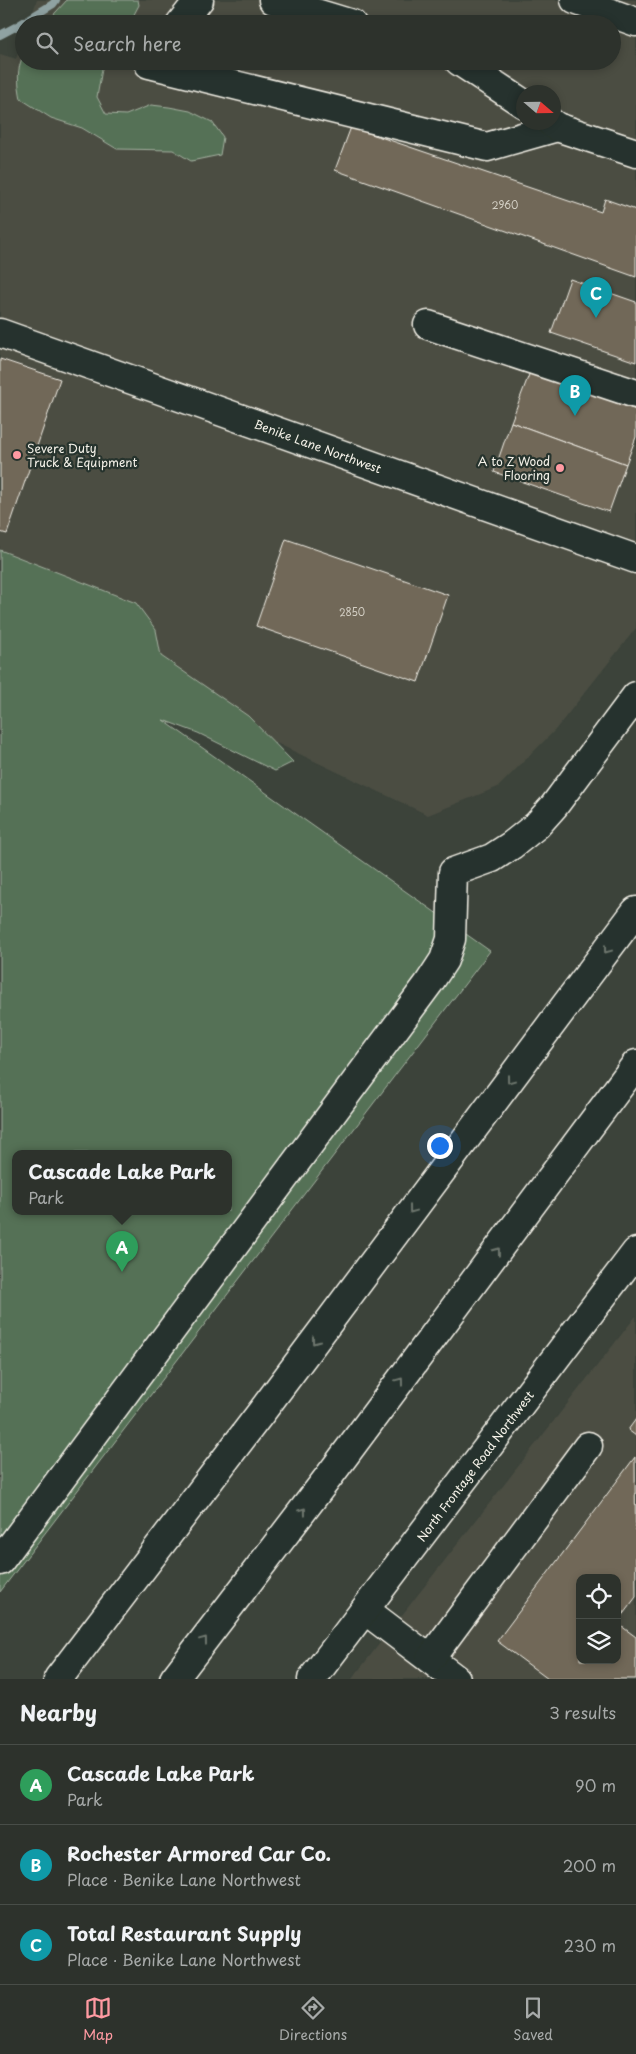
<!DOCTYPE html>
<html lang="en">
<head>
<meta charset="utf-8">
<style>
  :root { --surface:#2d322c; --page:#393e38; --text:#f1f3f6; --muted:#a7aaa9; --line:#484d48; --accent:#ff9aa2 }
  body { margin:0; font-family:"Playpen Sans",sans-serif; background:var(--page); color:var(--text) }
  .controls { position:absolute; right:15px; bottom:15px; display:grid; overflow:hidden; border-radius:10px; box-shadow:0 2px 8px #0003 }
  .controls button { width:45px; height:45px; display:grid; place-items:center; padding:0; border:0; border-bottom:1px solid var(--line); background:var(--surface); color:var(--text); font:25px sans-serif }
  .compass { position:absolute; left:516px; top:85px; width:45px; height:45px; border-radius:50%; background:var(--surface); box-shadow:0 2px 8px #0003; rotate:110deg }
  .you { position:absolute; left:439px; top:1145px; width:18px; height:18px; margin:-12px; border:4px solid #fff; border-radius:50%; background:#1a73e8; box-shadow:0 0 0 8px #1a73e833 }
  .badge { display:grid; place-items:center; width:32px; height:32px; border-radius:50%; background:var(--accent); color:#fff; font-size:16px; font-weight:700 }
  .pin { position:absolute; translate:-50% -41px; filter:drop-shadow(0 1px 2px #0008) }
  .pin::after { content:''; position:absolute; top:26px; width:18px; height:15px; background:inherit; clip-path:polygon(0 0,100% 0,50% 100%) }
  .popup { position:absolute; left:12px; top:1150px; width:220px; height:65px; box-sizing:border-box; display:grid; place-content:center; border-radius:10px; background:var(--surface); filter:drop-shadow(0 1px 4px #0005); font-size:16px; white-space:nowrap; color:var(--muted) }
  .popup b { font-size:19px; color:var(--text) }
  .popup::after { content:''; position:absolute; left:50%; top:100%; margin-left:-10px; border:10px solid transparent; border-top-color:var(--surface) }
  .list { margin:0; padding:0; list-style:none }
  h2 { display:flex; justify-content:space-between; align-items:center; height:65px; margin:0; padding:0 20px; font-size:21px }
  h2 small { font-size:16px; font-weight:400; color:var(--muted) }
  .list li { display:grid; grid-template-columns:32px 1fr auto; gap:15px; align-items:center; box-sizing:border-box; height:80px; padding:0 20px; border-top:1px solid var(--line) }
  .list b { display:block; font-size:19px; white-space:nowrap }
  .list p { margin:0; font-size:16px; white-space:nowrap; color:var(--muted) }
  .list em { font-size:16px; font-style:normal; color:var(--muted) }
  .icon { flex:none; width:28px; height:28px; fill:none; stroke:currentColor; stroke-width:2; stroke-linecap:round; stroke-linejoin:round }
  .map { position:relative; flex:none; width:636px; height:1679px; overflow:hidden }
  .search { position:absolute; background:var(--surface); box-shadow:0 2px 8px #0003; left:15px; right:15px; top:15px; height:55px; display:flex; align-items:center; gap:12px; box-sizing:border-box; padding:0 18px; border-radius:28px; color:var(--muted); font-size:19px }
  .sheet { height:305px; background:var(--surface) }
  nav { display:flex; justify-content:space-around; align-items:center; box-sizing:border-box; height:70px; border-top:1px solid var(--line); background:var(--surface); font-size:14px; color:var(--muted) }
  nav a { display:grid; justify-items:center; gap:2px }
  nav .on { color:var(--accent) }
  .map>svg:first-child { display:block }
  .built { fill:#4c4e43; fill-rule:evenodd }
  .green { fill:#557157; stroke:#a4b1a0; fill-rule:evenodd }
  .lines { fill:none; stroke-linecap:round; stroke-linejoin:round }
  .stream { stroke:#8fa2a2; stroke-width:8 }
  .building { fill:#716859; stroke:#f4f1e8 }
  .minor-casing { stroke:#f4f1e8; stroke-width:31 }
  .highway-casing { stroke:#f4f1e8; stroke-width:31 }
  .minor { stroke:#26332d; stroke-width:28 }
  .highway { stroke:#26332d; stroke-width:28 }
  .oneway { stroke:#6e766e }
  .poi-dot { fill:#ff9aa2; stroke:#26332d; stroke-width:2 }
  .labels { text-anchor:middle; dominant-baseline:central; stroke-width:4.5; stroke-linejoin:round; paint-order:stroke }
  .number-label { font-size:10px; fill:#d3cfc4 }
  .street-label { font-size:12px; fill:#f4f1e8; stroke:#26332d }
  .poi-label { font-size:12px; fill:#f4f1e8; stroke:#26332d; text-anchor:start }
</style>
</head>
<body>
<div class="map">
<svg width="636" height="1679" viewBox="0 0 636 1679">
  <rect width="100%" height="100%" fill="#3c433a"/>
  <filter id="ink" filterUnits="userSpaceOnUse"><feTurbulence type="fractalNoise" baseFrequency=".02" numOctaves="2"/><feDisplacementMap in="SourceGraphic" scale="10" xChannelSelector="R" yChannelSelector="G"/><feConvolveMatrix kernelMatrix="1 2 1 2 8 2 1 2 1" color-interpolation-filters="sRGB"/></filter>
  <g filter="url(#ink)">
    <g class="built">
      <path d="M 37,0 L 636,0 L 636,628 L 555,730 L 498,787 L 428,815 L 30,626 L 0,605 L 0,54 L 16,59 L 24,38 L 24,61 L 612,61 L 612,24 L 29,24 ZM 524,92 L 554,92 L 554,122 L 524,122 Z"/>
      <path d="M 636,1316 L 636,1679 L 352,1679 ZM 580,1578 L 617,1578 L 617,1660 L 580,1660 Z"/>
    </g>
    <g class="green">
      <polygon points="67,0 138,0 139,5 129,24 45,24"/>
      <path d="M 24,54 L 24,61 L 107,61 L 102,69 L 97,97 L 106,114 L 126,115 L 151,105 L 169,107 L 190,111 L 212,122 L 223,137 L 220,155 L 191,161 L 173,150 L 117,149 L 82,128 L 51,118 L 21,99 C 18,83 16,69 24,54 Z"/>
      <path d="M 0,550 L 136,603 L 156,630 L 161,656 L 248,716 L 293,762 L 275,771 L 198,733 L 163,720 L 490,951 L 0,1592 ZM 16,1153 L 228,1153 L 228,1211 L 16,1211 Z"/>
    </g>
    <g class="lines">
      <polyline class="stream" points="0,35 19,25 53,4 56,0"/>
    </g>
    <g class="building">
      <polygon points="351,127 601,212 605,199 636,210 636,277 335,170"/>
      <polygon points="570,279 636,302 636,362 551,333"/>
      <polygon points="0,359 60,379 7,534 0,532"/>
      <polygon points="530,372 636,410 636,437 626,464 511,422"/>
      <polygon points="511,422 626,464 609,512 494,472"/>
      <polygon points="286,539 448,595 418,682 256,626"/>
      <polygon points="636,1419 636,1436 628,1430"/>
      <polygon points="635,1457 636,1597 617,1622 617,1578 580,1578 580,1660 617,1660 617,1623 636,1637 636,1679 548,1679 497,1641"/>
    </g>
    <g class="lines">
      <defs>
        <g id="minor">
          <polyline points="273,0 352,24"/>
          <polyline points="575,0 636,22"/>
          <polyline points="180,24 199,0"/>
          <polyline points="152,61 149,64 487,147 557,127"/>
          <polyline points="459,61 524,104"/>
          <polyline points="550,122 557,127 636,153"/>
          <polyline points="428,325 636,394"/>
          <polyline points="0,333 636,559"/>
          <polyline points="0,1561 429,983 444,960 451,939 453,872 492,858 512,845 537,825 554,806 636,696"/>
          <polyline points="365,1610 456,1679"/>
          <polyline points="430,1659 588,1446"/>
          <polyline points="312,1679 636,1252"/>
        </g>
        <g id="highway">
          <polyline points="58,1679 263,1410 636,911"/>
          <polyline points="174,1679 330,1475 636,1064"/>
        </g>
      </defs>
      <use href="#minor" class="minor-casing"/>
      <use href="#highway" class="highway-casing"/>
      <use href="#minor" class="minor"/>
      <use href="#highway" class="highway"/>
    </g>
    <defs><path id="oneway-chevron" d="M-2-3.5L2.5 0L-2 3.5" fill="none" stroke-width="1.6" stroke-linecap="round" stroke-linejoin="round" transform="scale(1.25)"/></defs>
    <g class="oneway">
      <use href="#oneway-chevron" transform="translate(607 950) rotate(127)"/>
      <use href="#oneway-chevron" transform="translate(510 1080) rotate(127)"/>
      <use href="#oneway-chevron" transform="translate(412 1210) rotate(127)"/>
      <use href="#oneway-chevron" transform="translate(497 1251) rotate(-53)"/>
      <use href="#oneway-chevron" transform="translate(315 1341) rotate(127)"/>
      <use href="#oneway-chevron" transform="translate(400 1381) rotate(-53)"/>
      <use href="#oneway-chevron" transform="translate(303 1511) rotate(-53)"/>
      <use href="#oneway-chevron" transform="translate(204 1640) rotate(-53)"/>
    </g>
  </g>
  <g class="poi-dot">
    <circle cx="17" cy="455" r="5"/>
    <circle cx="560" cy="468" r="5"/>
  </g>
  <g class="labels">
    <g class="number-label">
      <text x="505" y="204">2960</text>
      <text x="352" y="611">2850</text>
    </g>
    <g class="street-label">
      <text transform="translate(318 446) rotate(20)">Benike Lane Northwest</text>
      <text transform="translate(475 1466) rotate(-53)">North Frontage Road Northwest</text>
    </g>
    <g class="poi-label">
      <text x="27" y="448">Severe Duty<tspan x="27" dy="14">Truck &amp; Equipment</tspan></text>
      <text x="550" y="461" text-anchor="end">A to Z Wood<tspan x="550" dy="14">Flooring</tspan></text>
    </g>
  </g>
</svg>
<div class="controls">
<button><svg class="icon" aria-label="locate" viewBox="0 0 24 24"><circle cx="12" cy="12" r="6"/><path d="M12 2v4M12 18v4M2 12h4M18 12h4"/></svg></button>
<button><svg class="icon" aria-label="layers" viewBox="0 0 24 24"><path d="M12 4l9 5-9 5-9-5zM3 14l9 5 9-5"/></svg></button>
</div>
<svg class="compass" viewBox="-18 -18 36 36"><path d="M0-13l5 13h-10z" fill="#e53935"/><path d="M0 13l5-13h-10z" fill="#a7aaa9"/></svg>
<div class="you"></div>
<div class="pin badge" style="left:122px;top:1272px;background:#2e9e5b">A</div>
<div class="popup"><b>Cascade Lake Park</b>Park</div>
<div class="pin badge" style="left:575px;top:416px;background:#0f9aa8">B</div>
<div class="pin badge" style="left:596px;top:318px;background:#0f9aa8">C</div>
<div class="search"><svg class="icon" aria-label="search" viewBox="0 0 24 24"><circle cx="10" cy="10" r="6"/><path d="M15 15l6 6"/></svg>Search here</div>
</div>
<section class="sheet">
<h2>Nearby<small>3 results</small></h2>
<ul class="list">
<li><span class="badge" style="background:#2e9e5b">A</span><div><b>Cascade Lake Park</b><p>Park</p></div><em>90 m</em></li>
<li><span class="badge" style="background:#0f9aa8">B</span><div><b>Rochester Armored Car Co.</b><p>Place · Benike Lane Northwest</p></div><em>200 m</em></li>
<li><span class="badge" style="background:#0f9aa8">C</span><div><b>Total Restaurant Supply</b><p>Place · Benike Lane Northwest</p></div><em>230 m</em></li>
</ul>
</section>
<nav>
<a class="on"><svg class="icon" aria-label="map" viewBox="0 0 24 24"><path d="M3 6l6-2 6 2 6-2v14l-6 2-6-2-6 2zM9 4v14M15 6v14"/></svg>Map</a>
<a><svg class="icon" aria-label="directions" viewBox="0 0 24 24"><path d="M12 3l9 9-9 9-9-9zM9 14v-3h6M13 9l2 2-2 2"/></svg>Directions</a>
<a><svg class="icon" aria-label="saved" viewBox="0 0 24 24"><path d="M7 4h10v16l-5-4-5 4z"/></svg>Saved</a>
</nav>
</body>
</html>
